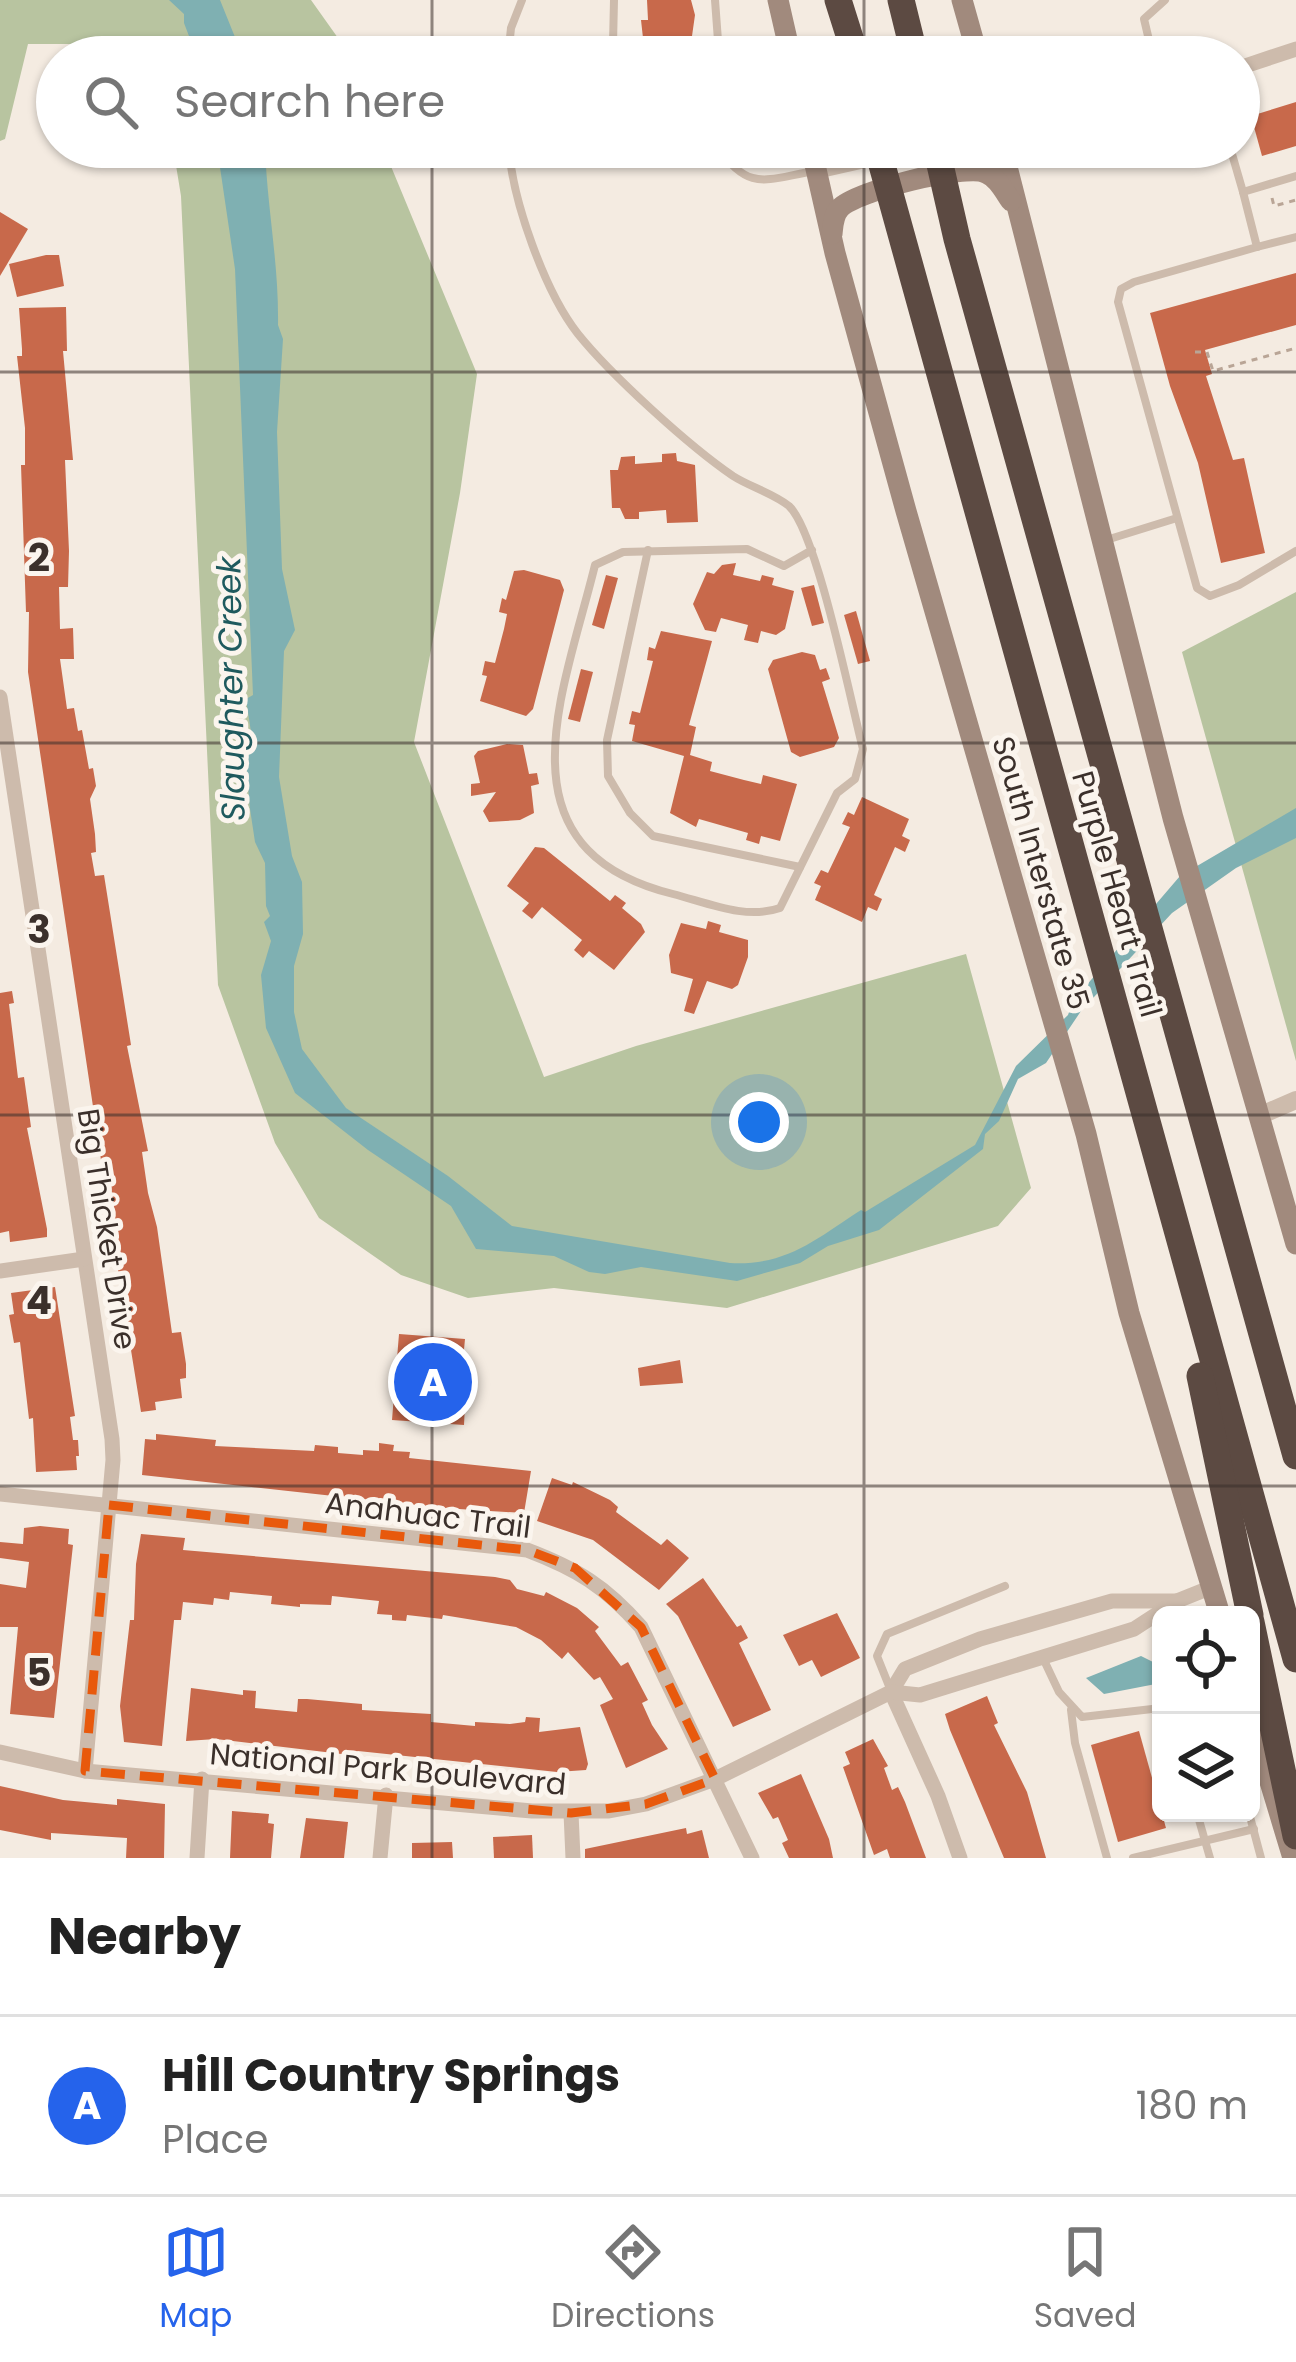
<!DOCTYPE html>
<html lang="en">
<head>
<meta charset="utf-8">
<style>
  :root { --surface:#fff; --page:#f2f2f2; --text:#222; --muted:#767676; --line:#e0e0e0; --accent:#2563eb }
  body { margin:0; font-family:Poppins,sans-serif; background:var(--page); color:var(--text) }
  .controls { position:absolute; right:36px; bottom:36px; display:grid; overflow:hidden; border-radius:18px; box-shadow:0 3px 9px #0004 }
  .controls button { width:108px; height:108px; display:grid; place-items:center; padding:0; border:0; border-bottom:3px solid var(--line); background:var(--surface); color:var(--text); font:60px sans-serif }
  .you { position:absolute; left:759px; top:1122px; width:42px; height:42px; margin:-30px; border:9px solid #fff; border-radius:50%; background:#1a73e8; box-shadow:0 0 0 18px #1a73e833 }
  .badge { display:grid; place-items:center; width:78px; height:78px; border-radius:50%; background:var(--accent); color:#fff; font-size:39px; font-weight:700 }
  .pin { position:absolute; translate:-50% -50%; border:6px solid #fff; box-shadow:0 3px 12px #0006 }
  .list { margin:0; padding:0; list-style:none }
  h2 { display:flex; justify-content:space-between; align-items:center; height:156px; margin:0; padding:0 48px; font-size:51px }
  h2 small { font-size:39px; font-weight:400; color:var(--muted) }
  .list li { display:grid; grid-template-columns:78px 1fr auto; gap:36px; align-items:center; box-sizing:border-box; height:180px; padding:0 48px; border-top:3px solid var(--line) }
  .list b { display:block; font-size:45px; white-space:nowrap }
  .list p { margin:0; font-size:39px; white-space:nowrap; color:var(--muted) }
  .list em { font-size:39px; font-style:normal; color:var(--muted) }
  .icon { flex:none; width:66px; height:66px; fill:none; stroke:currentColor; stroke-width:2; stroke-linecap:round; stroke-linejoin:round }
  .map { position:relative; flex:none; width:1296px; height:1858px; overflow:hidden }
  .search { position:absolute; background:var(--surface); box-shadow:0 3px 9px #0004; left:36px; right:36px; top:36px; height:132px; display:flex; align-items:center; gap:30px; box-sizing:border-box; padding:0 42px; border-radius:66px; color:var(--muted); font-size:45px }
  .sheet { height:336px; background:var(--surface) }
  nav { display:flex; justify-content:space-around; align-items:center; box-sizing:border-box; height:168px; border-top:3px solid var(--line); background:var(--surface); font-size:33px; color:var(--muted) }
  nav a { display:grid; justify-items:center; gap:6px }
  nav .on { color:var(--accent) }
  .map>svg:first-child { display:block }
  .green { fill:#b8c4a0 }
  .water { fill:#7fb0b2 }
  .building { fill:#c8694b }
  .lines { fill:none; stroke-linecap:round; stroke-linejoin:round }
  .path { stroke:#b9a596; stroke-width:3; stroke-dasharray:6 6; stroke-linecap:butt }
  .service { stroke:#cdbbac; stroke-width:8 }
  .minor { stroke:#cdbbac; stroke-width:15 }
  .tertiary { stroke:#cdbbac; stroke-width:18 }
  .secondary { stroke:#a18a7d; stroke-width:21 }
  .motorway { stroke:#5c4a42; stroke-width:27 }
  .marked { fill:none; stroke:#e8590c; stroke-width:9; stroke-dasharray:24 15; stroke-linejoin:round }
  .grid { fill:none; stroke:#3b302b; stroke-width:3; stroke-opacity:0.55 }
  .labels { text-anchor:middle; dominant-baseline:central; stroke-width:10; stroke-linejoin:round; paint-order:stroke }
  .street-label { font-size:30px; fill:#3b302b; stroke:#fbf5ee }
  .water-label { font-size:33px; font-style:italic; fill:#1f5a5e; stroke:#fbf5ee }
  .grid-label { font-size:39px; text-anchor:middle; font-weight:bold; fill:#3b302b; stroke:#fbf5ee; stroke-width:10; stroke-linejoin:round; paint-order:stroke }
</style>
</head>
<body>
<div class="map">
<svg width="1296" height="1858" viewBox="0 0 1296 1858">
  <rect width="100%" height="100%" fill="#f4ebe1"/>
  <g class="green">
    <polygon points="0,0 311,0 338,38 346,57 158,57 156,44 28,44 5,139 0,141"/>
    <polygon points="173,147 383,147 477,374 460,493 414,742 544,1077 636,1046 966,954 1031,1188 998,1226 727,1308 554,1288 468,1298 401,1275 319,1218 275,1143 218,985 181,196"/>
    <polygon points="1296,592 1296,1061 1182,652"/>
  </g>
  <g class="water">
    <polygon points="169,0 220,0 243,57 197,57 184,23 184,14"/>
    <path d="M 217,147 L 265,147 C 267,207 279,264 278,325 L 283,339 L 277,432 L 282,569 L 295,630 L 284,651 L 279,777 L 292,856 L 302,882 L 303,934 L 294,966 L 294,1012 L 302,1049 L 346,1108 L 448,1176 L 512,1226 L 730,1263 C 787,1266 816,1239 861,1210 L 865,1212 L 975,1145 L 1016,1066 L 1068,1015 L 1073,1001 L 1180,876 L 1296,808 L 1296,838 L 1236,868 L 1172,913 L 1081,1011 L 1046,1063 L 1018,1079 L 999,1121 L 985,1134 L 983,1149 L 879,1230 L 828,1246 L 800,1263 L 737,1281 L 641,1267 L 605,1274 L 589,1272 L 554,1256 L 476,1249 L 451,1206 L 368,1150 L 295,1093 L 266,1028 L 261,975 L 271,941 L 264,922 L 270,916 L 266,906 L 265,863 L 255,842 L 250,809 L 245,750 L 251,732 L 246,699 L 253,695 L 235,269 Z"/>
    <polygon points="1141,1656 1161,1666 1161,1683 1104,1694 1086,1678"/>
  </g>
  <g class="building">
    <polygon points="647,0 691,0 695,15 689,57 678,57 678,52 670,52 670,48 644,47 641,20 648,20"/>
    <polygon points="1296,102 1296,146 1262,156 1251,116"/>
    <polygon points="0,212 28,229 0,276"/>
    <polygon points="46,255 59,255 64,286 17,297 9,264"/>
    <polygon points="1296,273 1296,325 1205,350 1212,374 1206,376 1233,460 1244,458 1265,553 1221,563 1198,463 1170,386 1150,313"/>
    <polygon points="66,307 67,351 63,351 73,460 65,460 69,551 68,587 59,587 60,629 73,628 74,659 60,659 67,709 74,708 78,731 82,730 89,769 93,768 96,786 90,799 95,834 96,852 91,853 95,876 104,875 131,1045 127,1046 148,1151 142,1152 148,1193 157,1227 172,1333 181,1332 186,1364 186,1378 180,1379 182,1398 155,1402 156,1410 141,1412 109,1214 115,1213 110,1179 104,1180 28,672 29,612 26,612 21,465 25,465 25,428 17,356 22,356 22,349 19,308"/>
    <polygon points="676,453 677,461 695,465 698,522 667,523 666,510 639,512 639,519 625,519 620,508 612,508 610,470 618,470 621,457 635,456 635,464 662,462 662,454"/>
    <polygon points="736,563 733,575 760,581 762,575 774,578 772,585 794,591 785,629 776,635 761,631 758,643 744,640 748,625 721,618 716,632 705,630 693,604 707,572 714,574 722,565"/>
    <polygon points="524,570 560,580 564,590 533,709 526,716 480,701 487,676 482,675 485,661 495,663 504,629 507,614 499,612 502,598 506,600 514,571"/>
    <polygon points="606,575 618,578 604,629 592,625"/>
    <polygon points="814,585 824,623 812,626 801,588"/>
    <polygon points="856,611 870,661 858,664 844,615"/>
    <polygon points="661,631 712,641 689,725 696,727 690,755 712,762 710,771 744,780 761,784 763,775 797,784 780,841 761,836 759,844 746,840 748,833 699,819 696,827 670,813 684,756 632,741 635,725 629,724 632,711 640,713 653,661 647,660 649,647 655,649"/>
    <polygon points="802,652 815,655 820,670 826,668 830,679 822,682 839,738 834,747 800,757 791,752 768,669 773,660"/>
    <polygon points="581,669 593,672 580,722 568,719"/>
    <polygon points="507,744 523,745 529,774 537,773 539,784 531,786 534,813 520,820 489,822 483,811 496,792 471,796 471,784 480,783 474,756 478,751"/>
    <polygon points="862,797 909,819 902,836 910,840 905,852 895,847 874,895 882,899 877,911 868,907 862,922 815,900 821,886 814,883 821,870 828,873 850,827 842,824 848,812 854,815"/>
    <polygon points="535,847 544,848 610,901 615,895 626,903 622,908 641,924 645,932 614,970 589,951 583,958 574,950 582,940 542,907 532,919 522,911 529,903 507,886"/>
    <polygon points="708,921 721,925 719,932 748,940 748,957 738,985 732,989 707,981 694,1014 684,1011 693,979 671,973 669,955 681,923 706,929"/>
    <polygon points="12,991 14,1003 9,1004 18,1078 24,1077 31,1127 27,1128 47,1229 47,1237 10,1242 9,1231 0,1233 0,993"/>
    <polygon points="55,1287 75,1416 70,1417 73,1440 78,1440 79,1456 76,1456 77,1470 36,1472 33,1418 29,1419 20,1342 14,1343 9,1315 14,1314 11,1293"/>
    <polygon points="399,1334 465,1339 463,1360 473,1361 470,1404 465,1404 464,1425 392,1420"/>
    <polygon points="680,1360 683,1383 640,1386 638,1368"/>
    <polygon points="156,1434 216,1440 215,1446 314,1451 315,1445 338,1447 338,1453 363,1455 363,1450 379,1451 379,1443 394,1445 393,1451 410,1452 409,1458 531,1471 524,1513 443,1508 142,1475 145,1439 156,1440"/>
    <polygon points="552,1478 572,1485 573,1482 610,1500 618,1507 616,1512 661,1545 667,1539 689,1558 659,1590 593,1540 537,1521"/>
    <polygon points="40,1526 69,1529 68,1544 73,1545 54,1718 10,1714 18,1627 0,1627 0,1584 26,1588 29,1562 0,1558 0,1542 23,1544 24,1528"/>
    <polygon points="141,1534 185,1538 183,1550 495,1577 510,1580 517,1589 544,1596 546,1592 577,1608 599,1627 595,1631 621,1666 628,1662 648,1700 642,1703 652,1725 668,1749 626,1768 600,1705 613,1699 600,1677 594,1680 568,1652 562,1659 541,1640 516,1627 443,1615 442,1619 407,1615 406,1621 392,1620 392,1615 377,1614 379,1601 332,1596 331,1605 300,1604 300,1607 271,1604 272,1596 230,1592 229,1600 214,1598 213,1605 183,1602 181,1620 174,1620 162,1746 124,1742 120,1706 130,1620 134,1620 136,1564"/>
    <polygon points="703,1578 737,1627 741,1625 748,1638 739,1643 771,1710 733,1727 678,1616 666,1604"/>
    <polygon points="837,1613 860,1658 821,1677 812,1660 799,1666 783,1635"/>
    <polygon points="191,1688 243,1695 243,1690 256,1691 255,1708 297,1712 298,1699 307,1699 362,1704 362,1710 431,1714 431,1722 475,1726 475,1722 510,1724 525,1722 526,1717 540,1718 539,1732 580,1727 588,1764 586,1770 557,1772 358,1751 350,1755 216,1739 186,1741"/>
    <polygon points="987,1696 998,1723 994,1725 1027,1792 1046,1858 1004,1858 950,1730 945,1714"/>
    <polygon points="1139,1731 1166,1828 1118,1842 1091,1745"/>
    <polygon points="873,1739 888,1766 884,1768 892,1790 898,1787 905,1802 926,1858 890,1858 887,1849 874,1855 843,1767 850,1764 845,1752"/>
    <polygon points="801,1774 829,1839 833,1858 789,1858 782,1843 788,1840 778,1817 773,1819 758,1793"/>
    <polygon points="0,1786 63,1800 117,1805 117,1799 165,1804 164,1858 126,1858 127,1838 51,1833 51,1840 0,1830"/>
    <polygon points="232,1811 269,1814 268,1823 274,1824 271,1858 230,1858"/>
    <polygon points="306,1818 348,1822 344,1858 300,1858"/>
    <polygon points="686,1828 687,1834 702,1830 709,1858 585,1858 585,1849"/>
    <polygon points="532,1835 533,1858 494,1858 493,1837"/>
    <polygon points="452,1842 453,1858 412,1858 412,1843"/>
  </g>
  <g class="lines">
    <g class="path">
      <polyline points="1272,198 1274,206 1296,200"/>
      <polyline points="1195,352 1207,352 1213,371 1296,348"/>
    </g>
    <g class="service">
      <polyline points="614,0 613,44 621,57"/>
      <polyline points="715,0 719,54"/>
      <polyline points="508,57 511,28 522,0"/>
      <polyline points="1153,57 1144,19 1165,0"/>
      <path d="M 509,147 C 512,200 545,292 578,334 C 611,375 689,446 733,476 C 750,487 773,493 789,506 C 817,532 851,703 863,749 L 855,779 L 837,793 L 780,908 C 746,920 708,903 673,894 C 493,849 564,692 595,565 L 623,552 L 747,549 L 784,566 L 812,550"/>
      <path d="M 717,147 C 750,193 765,179 815,171"/>
      <polyline points="1230,147 1243,192"/>
      <polyline points="1296,176 1243,192 1257,247 1134,282 1121,289 1118,302 1197,588 1210,596 1239,585 1296,551"/>
      <polyline points="1257,247 1296,237"/>
      <polyline points="1103,541 1177,518"/>
      <polyline points="648,550 607,740 608,776 630,813 653,836 800,867"/>
      <polyline points="1042,1656 1059,1692 1082,1717 1161,1708"/>
      <polyline points="891,1691 877,1656 887,1634 1005,1586"/>
      <polyline points="1071,1710 1075,1743 1107,1858"/>
      <polyline points="1197,1813 1210,1858"/>
      <polyline points="1249,1813 1261,1858"/>
      <polyline points="1133,1858 1254,1829"/>
    </g>
    <g class="minor">
      <polyline points="1239,68 1296,49"/>
      <polyline points="0,697 112,1439 113,1460 85,1771"/>
      <polyline points="0,1271 84,1259"/>
      <path d="M 0,1494 L 527,1550 C 577,1569 605,1586 641,1627 L 752,1858"/>
      <polyline points="891,1692 905,1669 980,1639 1112,1601 1176,1601"/>
      <polyline points="891,1692 938,1796 960,1858"/>
      <polyline points="0,1752 85,1771 532,1811 609,1811 646,1804 715,1779 891,1692 920,1695 1134,1629 1177,1601 1212,1587"/>
      <polyline points="571,1813 573,1858"/>
      <polyline points="197,1858 202,1779"/>
      <polyline points="380,1858 386,1795"/>
    </g>
    <g class="tertiary">
      <polyline points="816,170 918,147"/>
      <polyline points="1259,1116 1296,1100"/>
    </g>
    <g class="secondary">
      <polyline points="778,0 791,57"/>
      <polyline points="962,0 978,57"/>
      <polyline points="811,147 835,253 906,511 1086,1134 1129,1313 1220,1615"/>
      <polyline points="1002,147 1173,818 1296,1244"/>
      <path d="M 832,234 C 833,225 833,215 840,208 C 856,191 966,163 986,173 C 998,178 1004,191 1011,201"/>
      <polyline points="1251,1719 1293,1858"/>
    </g>
    <g class="motorway">
      <polyline points="838,0 856,57"/>
      <polyline points="901,0 915,57"/>
      <polyline points="877,147 1296,1659"/>
      <polyline points="936,147 957,239 1296,1456"/>
      <polyline points="1200,1376 1250,1615"/>
      <polyline points="1251,1622 1296,1836"/>
    </g>
  </g>
  <path class="marked" d="M 109,1505 L 527,1550 L 575,1568 L 641,1627 L 715,1779 L 646,1804 L 571,1813 L 85,1771 Z"/>
  <path class="grid" d="M 432,0 L 432,57M 864,0 L 864,57M 432,147 L 432,1858M 864,147 L 864,1858M 0,372 L 1296,372M 0,743 L 1296,743M 0,1115 L 1296,1115M 0,1486 L 1296,1486"/>
  <g class="labels">
    <g class="street-label">
      <text transform="translate(1041 873) rotate(74)">South Interstate 35</text>
      <text transform="translate(1117 894) rotate(74)">Purple Heart Trail</text>
      <text transform="translate(107 1229) rotate(81)">Big Thicket Drive</text>
      <text transform="translate(428 1515) rotate(7)">Anahuac Trail</text>
      <text transform="translate(388 1769) rotate(5)">National Park Boulevard</text>
    </g>
    <g class="water-label">
      <text transform="translate(231 689) rotate(-91)">Slaughter Creek</text>
    </g>
  </g>
  <g class="grid-label">
    <text x="39" y="571">2</text>
    <text x="39" y="943">3</text>
    <text x="39" y="1314">4</text>
    <text x="39" y="1686">5</text>
  </g>
</svg>
<div class="controls">
<button><svg class="icon" aria-label="locate" viewBox="0 0 24 24"><circle cx="12" cy="12" r="6"/><path d="M12 2v4M12 18v4M2 12h4M18 12h4"/></svg></button>
<button><svg class="icon" aria-label="layers" viewBox="0 0 24 24"><path d="M12 4l9 5-9 5-9-5zM3 14l9 5 9-5"/></svg></button>
</div>
<div class="you"></div>
<div class="pin badge" style="left:433px;top:1382px">A</div>
<div class="search"><svg class="icon" aria-label="search" viewBox="0 0 24 24"><circle cx="10" cy="10" r="6"/><path d="M15 15l6 6"/></svg>Search here</div>
</div>
<section class="sheet">
<h2>Nearby<small></small></h2>
<ul class="list">
<li><span class="badge">A</span><div><b>Hill Country Springs</b><p>Place</p></div><em>180 m</em></li>
</ul>
</section>
<nav>
<a class="on"><svg class="icon" aria-label="map" viewBox="0 0 24 24"><path d="M3 6l6-2 6 2 6-2v14l-6 2-6-2-6 2zM9 4v14M15 6v14"/></svg>Map</a>
<a><svg class="icon" aria-label="directions" viewBox="0 0 24 24"><path d="M12 3l9 9-9 9-9-9zM9 14v-3h6M13 9l2 2-2 2"/></svg>Directions</a>
<a><svg class="icon" aria-label="saved" viewBox="0 0 24 24"><path d="M7 4h10v16l-5-4-5 4z"/></svg>Saved</a>
</nav>
</body>
</html>
